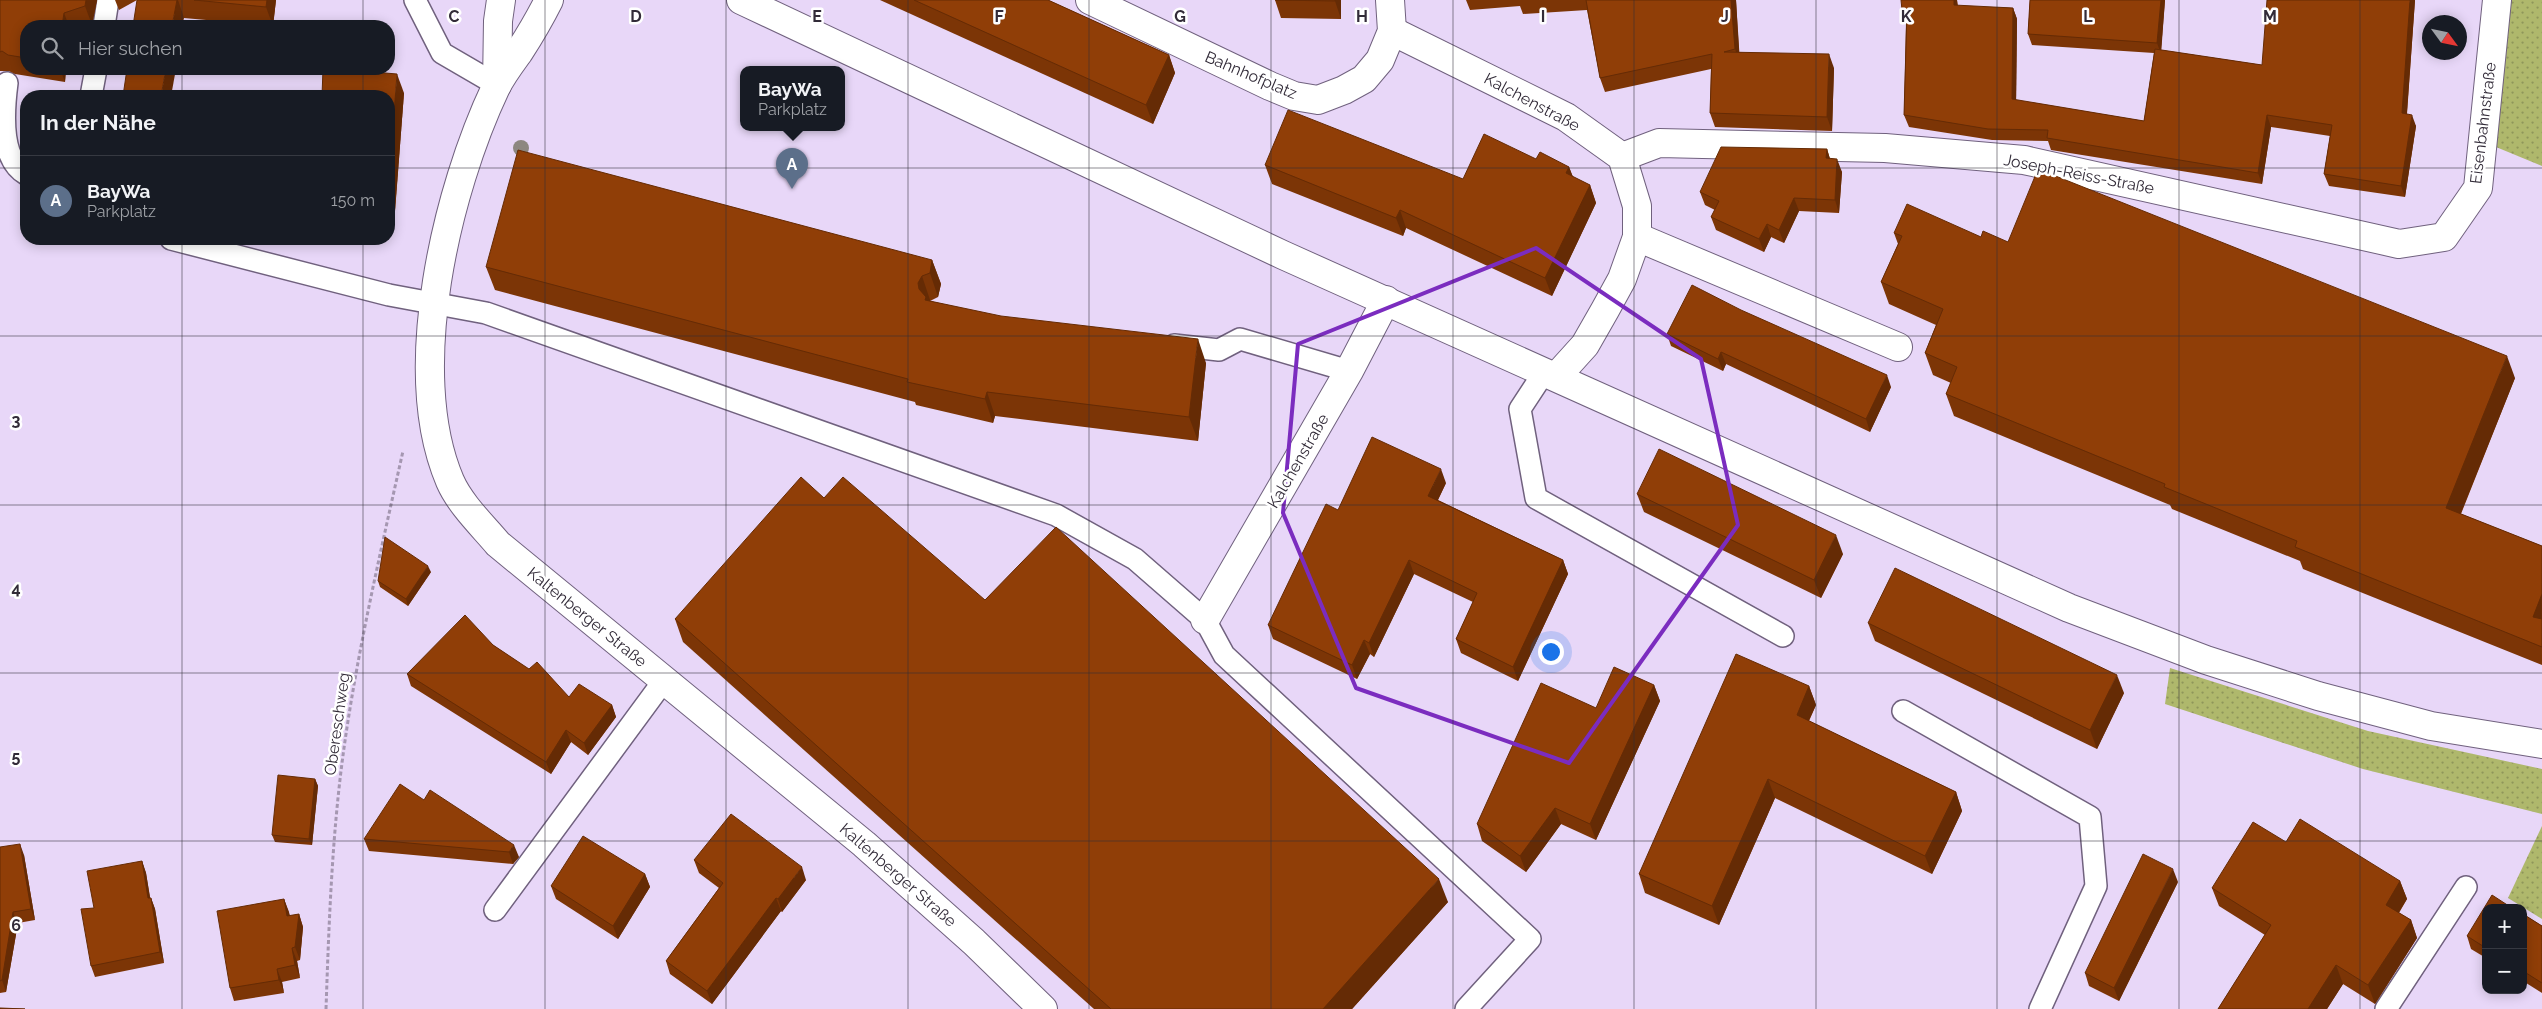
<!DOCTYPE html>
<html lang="de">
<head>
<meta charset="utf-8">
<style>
  :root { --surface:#171b24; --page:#242831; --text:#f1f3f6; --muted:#9ea1a6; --line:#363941; --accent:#b45309 }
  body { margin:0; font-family:Raleway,sans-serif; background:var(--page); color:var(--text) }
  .controls { position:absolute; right:15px; bottom:15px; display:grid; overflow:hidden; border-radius:10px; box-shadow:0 2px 12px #0003 }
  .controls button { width:45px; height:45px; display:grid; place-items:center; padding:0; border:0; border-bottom:1px solid var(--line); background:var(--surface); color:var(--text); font:25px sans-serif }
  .compass { position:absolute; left:2422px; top:15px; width:45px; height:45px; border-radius:50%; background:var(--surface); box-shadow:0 2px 12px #0003; rotate:123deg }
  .you { position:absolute; left:1550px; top:651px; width:18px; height:18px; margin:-12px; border:4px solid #fff; border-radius:50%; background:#1a73e8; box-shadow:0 0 0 8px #1a73e833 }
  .badge { display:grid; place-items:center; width:32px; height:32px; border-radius:50%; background:var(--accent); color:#fff; font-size:16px; font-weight:700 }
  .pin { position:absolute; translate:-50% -41px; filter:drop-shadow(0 1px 2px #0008) }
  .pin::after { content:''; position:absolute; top:26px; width:18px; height:15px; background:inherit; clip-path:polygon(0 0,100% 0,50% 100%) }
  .popup { position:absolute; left:740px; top:66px; width:105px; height:65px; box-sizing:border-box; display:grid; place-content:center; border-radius:10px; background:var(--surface); filter:drop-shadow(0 1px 4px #0005); font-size:16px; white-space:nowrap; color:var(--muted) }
  .popup b { font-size:19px; color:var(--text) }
  .popup::after { content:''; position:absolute; left:50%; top:100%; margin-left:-10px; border:10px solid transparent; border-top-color:var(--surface) }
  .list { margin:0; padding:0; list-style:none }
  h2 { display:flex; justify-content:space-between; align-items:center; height:65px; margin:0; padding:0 20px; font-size:21px }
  h2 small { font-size:16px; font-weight:400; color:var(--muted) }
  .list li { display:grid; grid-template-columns:32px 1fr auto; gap:15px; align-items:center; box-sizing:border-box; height:90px; padding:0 20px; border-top:1px solid var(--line) }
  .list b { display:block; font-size:19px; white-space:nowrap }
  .list p { margin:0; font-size:16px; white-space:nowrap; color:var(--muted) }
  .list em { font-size:16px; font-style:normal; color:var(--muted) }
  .icon { flex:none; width:28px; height:28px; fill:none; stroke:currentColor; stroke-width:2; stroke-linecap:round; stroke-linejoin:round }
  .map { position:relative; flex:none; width:2542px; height:1009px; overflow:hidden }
  .search { position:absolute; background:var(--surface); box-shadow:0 2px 12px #0003; left:20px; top:20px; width:375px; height:55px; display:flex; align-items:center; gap:12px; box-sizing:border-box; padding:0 18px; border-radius:20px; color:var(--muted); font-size:19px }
  .panel { position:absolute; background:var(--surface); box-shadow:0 2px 12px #0003; left:20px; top:90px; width:375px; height:155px; border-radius:20px }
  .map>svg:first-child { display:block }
  .grass { fill:url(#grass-dots) }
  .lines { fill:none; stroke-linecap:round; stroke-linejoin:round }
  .lane-casing { stroke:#70617e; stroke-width:24 }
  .street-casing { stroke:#70617e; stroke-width:30 }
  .secondary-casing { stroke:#70617e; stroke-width:30 }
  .path { stroke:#a597b1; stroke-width:3; stroke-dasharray:4 2.5; stroke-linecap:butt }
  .lane { stroke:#fff; stroke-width:21 }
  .street { stroke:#fff; stroke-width:28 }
  .secondary { stroke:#fff; stroke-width:28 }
  .tree { fill:#8d8780 }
  .wall { fill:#7c3506 }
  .shaded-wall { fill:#652b05 }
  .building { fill:#903e07; stroke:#652b05 }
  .marked { fill:none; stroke:#7b2cbf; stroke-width:4; stroke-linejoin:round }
  .grid { fill:none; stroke:#322b38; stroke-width:1; stroke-opacity:0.55 }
  .labels { text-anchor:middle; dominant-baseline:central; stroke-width:5; stroke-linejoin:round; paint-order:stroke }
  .street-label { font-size:16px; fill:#322b38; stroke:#fff }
  .grid-label { font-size:16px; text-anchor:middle; font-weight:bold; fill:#322b38; stroke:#fff; stroke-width:5; stroke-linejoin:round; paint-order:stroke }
</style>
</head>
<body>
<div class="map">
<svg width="2542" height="1009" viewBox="0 0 2542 1009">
  <defs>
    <pattern id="grass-dots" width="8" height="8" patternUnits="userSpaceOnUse" patternTransform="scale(1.25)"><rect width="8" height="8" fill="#afb86c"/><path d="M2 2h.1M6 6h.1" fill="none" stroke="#8f965a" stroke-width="1.8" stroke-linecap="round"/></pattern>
  </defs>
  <rect width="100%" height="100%" fill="#e8d7f8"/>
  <g class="grass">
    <polygon points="2511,0 2542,0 2542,166 2496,147"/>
    <polygon points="2170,668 2368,731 2542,769 2542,814 2363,769 2165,704"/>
    <polygon points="2542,826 2542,919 2508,898"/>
  </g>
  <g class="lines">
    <defs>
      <g id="lane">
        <polyline points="415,0 442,53 497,85"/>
        <polyline points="104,26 108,0"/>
        <path d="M 7,83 C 3,114 0,159 26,174"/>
        <polyline points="91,96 96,69"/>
        <polyline points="171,239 389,295 486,313 1056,515 1135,559 1205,620 1224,655 1530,939 1466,1009"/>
        <polyline points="1174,345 1219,350 1240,339 1349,371"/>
        <polyline points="1545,371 1520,409 1536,498 1783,636"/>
        <polyline points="1903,711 2090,817 2096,886 2040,1009"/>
        <polyline points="495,910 665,679"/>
        <polyline points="2386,1009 2466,887"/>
      </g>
      <g id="street">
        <path d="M 549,0 C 540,18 530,35 519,52 C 511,63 502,75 496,87 C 447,190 403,371 450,481 C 460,504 482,525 498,544 L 864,844 L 974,942 L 1043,1009"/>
        <polyline points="1090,0 1270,86 1294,96 1318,100 1344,90 1364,79 1380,60 1392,31 1390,0"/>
        <polyline points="1392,31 1566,117 1622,157 1637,206 1637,237 1622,279 1605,310 1585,345 1557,376"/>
        <polyline points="497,85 498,21 501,0"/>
        <polyline points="1622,157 1659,143 1885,148 2024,160 2399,244 2444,237 2478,188 2497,0"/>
        <polyline points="1637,237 1898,347"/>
        <polyline points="1205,620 1349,371 1386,300"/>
      </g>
      <polyline id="secondary" points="741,0 1283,255 2069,608 2206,660 2318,696 2431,726 2542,744"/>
    </defs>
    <use href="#lane" class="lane-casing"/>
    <use href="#street" class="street-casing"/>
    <use href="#secondary" class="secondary-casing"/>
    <path class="path" d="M 326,1009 C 329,922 332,834 344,748 C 358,648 381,550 403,451"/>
    <use href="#lane" class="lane"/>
    <use href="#street" class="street"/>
    <use href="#secondary" class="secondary"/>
  </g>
  <circle class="tree" cx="521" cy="148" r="8"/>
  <g class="wall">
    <polygon points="0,0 97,0 92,25 88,26 26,26 26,69 66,69 65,82 15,74 9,71 0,71"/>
    <polygon points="115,0 276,0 273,26 184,18 137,0 119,10"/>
    <polygon points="880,0 1048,0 1169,55 1175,73 1153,124"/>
    <polygon points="1275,0 1341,0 1341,19 1281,18"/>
    <polygon points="1466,0 1736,0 1739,52 1834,68 1832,131 1715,127 1710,113 1711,69 1605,92 1600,78 1587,10 1523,14 1520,6 1470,10"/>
    <polygon points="1957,0 1958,6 2013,8 2017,19 2016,100 2144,121 2154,53 2032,45 2028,34 2030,0 2165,0 2161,50 2262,65 2415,0 2407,114 2416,126 2405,197 2329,186 2324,174 2330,136 2271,127 2262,184 2051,150 2048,141 1992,140 1909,127 1904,115 1906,22 1902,10"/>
    <polygon points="404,93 394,224 389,224 389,96"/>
    <polygon points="1827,149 1830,159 1842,172 1839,213 1799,211 1784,243 1771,237 1764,252 1716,230 1711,217 1715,210 1705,205 1700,192"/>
    <polygon points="1536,159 1569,167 1573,177 1590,185 1596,203 1552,296 1406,228 1403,236 1272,184 1265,165 1463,179"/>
    <polygon points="1894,233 1981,237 2008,242 2515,378 2461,514 2542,546 2542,665 2303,569 2300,561 2172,509 2170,505 1954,416 1946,394 1951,383 1933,375 1925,353 1936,325 1889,304 1881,282 1898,244"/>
    <polygon points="932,260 941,284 938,297 930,301 1206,363 1198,441 995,416 993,423 916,405 915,402 495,290 486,267"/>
    <polygon points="1667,334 1891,387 1870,432 1726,364 1723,371 1671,346"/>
    <polygon points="1446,483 1438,500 1563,560 1568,574 1518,681 1461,653 1456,639 1473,602 1414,574 1374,657 1370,654 1357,679 1273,639 1268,625 1338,510"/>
    <polygon points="1637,494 1843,554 1821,598 1644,512"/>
    <polygon points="824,498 1448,902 1352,1009 1094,1009 683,642 675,619"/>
    <polygon points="431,572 408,606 380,587 378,581"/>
    <polygon points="1868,623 2124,693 2097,749 1875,641"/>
    <polygon points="493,645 569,697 612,705 616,717 588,755 571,742 551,774 411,686 407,674"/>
    <polygon points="1654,685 1660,701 1596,840 1561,824 1526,872 1482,841 1477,824 1596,708"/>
    <polygon points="1809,686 1816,705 1809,721 1956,792 1962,811 1932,874 1775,798 1719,925 1645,893 1639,874"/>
    <polygon points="315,779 318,786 312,845 275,842 272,835"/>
    <polygon points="424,800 519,857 513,864 369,851 364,839"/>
    <polygon points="2286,842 2400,881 2407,899 2399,913 2411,920 2417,938 2375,1004 2343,984 2327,1009 2218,1009 2265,935 2219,906 2212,888"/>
    <polygon points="0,847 24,855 35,920 18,923 6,992 0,993"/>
    <polygon points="694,860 806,880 782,912 781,911 712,1004 670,974 666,961 719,888 699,873"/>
    <polygon points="142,861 146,873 150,898 151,898 155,909 164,963 95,977 91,966 94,908"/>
    <polygon points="645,874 650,887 618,939 556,899 551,886"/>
    <polygon points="2178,882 2119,1001 2089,986 2085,973"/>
    <polygon points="284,899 290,916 299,914 303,927 300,960 297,961 300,978 282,982 284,993 234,1001 230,988"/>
    <polygon points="2486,908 2486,958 2471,949 2467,936"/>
    <polygon points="2523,914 2542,926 2542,993 2523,981"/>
  </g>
  <g class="shaded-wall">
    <polygon points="86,0 97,0 92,25 85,6"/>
    <polygon points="177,0 178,0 184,18 182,26 172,26"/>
    <polygon points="267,0 276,0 273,26 266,7"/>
    <polygon points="1335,0 1341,0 1341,19 1335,1"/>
    <polygon points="1731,0 1736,0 1740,63 1735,49"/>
    <polygon points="1954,0 1957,0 1958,17 1954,5"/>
    <polygon points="2161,0 2165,0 2161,54 2157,43"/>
    <polygon points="2410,0 2415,0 2406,125 2402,113"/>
    <polygon points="2013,8 2017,19 2016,111 2012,99"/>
    <polygon points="64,13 69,26 62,26"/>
    <polygon points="1829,54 1834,68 1832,131 1827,117"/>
    <polygon points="1169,55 1175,73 1153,124 1146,105"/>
    <polygon points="60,69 66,69 65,82"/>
    <polygon points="166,69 176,69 171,96 161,96"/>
    <polygon points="397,74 404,93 394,224 389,210 389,181"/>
    <polygon points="2267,115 2271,127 2262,184 2258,173"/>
    <polygon points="2412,115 2416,126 2405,197 2401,186"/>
    <polygon points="1827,149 1831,162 1826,158"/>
    <polygon points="1837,159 1842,172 1839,213 1835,200"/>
    <polygon points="1569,167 1576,185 1566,173"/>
    <polygon points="1590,185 1596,203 1552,296 1545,278"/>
    <polygon points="1794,198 1799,211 1784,243 1779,230"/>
    <polygon points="1400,210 1406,228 1403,236 1396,218"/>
    <polygon points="1767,224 1771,237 1764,252 1759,239"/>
    <polygon points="932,260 941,284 938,297 930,273"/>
    <polygon points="922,276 930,300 928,304 919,289 918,283"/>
    <polygon points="1198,339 1206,363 1198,441 1189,417"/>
    <polygon points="1721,352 1726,364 1723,371 1718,359"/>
    <polygon points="2507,356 2515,378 2454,530 2446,508"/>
    <polygon points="1887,375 1891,387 1870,432 1866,419"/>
    <polygon points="987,392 995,416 993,423 985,399"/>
    <polygon points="1441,469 1446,483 1433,510 1428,496"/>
    <polygon points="1836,535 1843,554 1821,598 1814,580"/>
    <polygon points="1409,560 1414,574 1374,657 1369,643"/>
    <polygon points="1563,560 1568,574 1518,681 1513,667"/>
    <polygon points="428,566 431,572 408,606 406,599"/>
    <polygon points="2542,594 2542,636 2533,617"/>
    <polygon points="1364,640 1370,654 1357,679 1352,665"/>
    <polygon points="2117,675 2124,693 2097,749 2090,730"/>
    <polygon points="1654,685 1660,701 1596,840 1590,824"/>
    <polygon points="1809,686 1816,705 1803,733 1797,715"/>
    <polygon points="612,705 616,717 588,755 584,743"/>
    <polygon points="566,730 571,742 551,774 546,762"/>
    <polygon points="315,779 318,786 312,845 309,839"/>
    <polygon points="1768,779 1775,798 1719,925 1712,906"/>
    <polygon points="1956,792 1962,811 1932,874 1925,856"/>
    <polygon points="1555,808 1561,824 1526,872 1520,856"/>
    <polygon points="20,844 24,855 35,920 31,909"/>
    <polygon points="514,845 519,857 513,864 509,852"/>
    <polygon points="142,861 146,873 152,909 148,898"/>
    <polygon points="802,867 806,880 782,912 778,899"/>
    <polygon points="2173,869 2178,882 2119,1001 2114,988"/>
    <polygon points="645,874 650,887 618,939 613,926"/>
    <polygon points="1439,879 1448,902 1352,1009 1323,1009"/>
    <polygon points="2400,881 2407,899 2392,923 2386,905"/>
    <polygon points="151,898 155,909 164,963 160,952"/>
    <polygon points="776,898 781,911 712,1004 707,991"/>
    <polygon points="284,899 289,912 292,929 287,916"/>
    <polygon points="13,912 18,923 6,992 2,980"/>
    <polygon points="299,914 303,927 300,960 295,947"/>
    <polygon points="2411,920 2417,938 2375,1004 2368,985"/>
    <polygon points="292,948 297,961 300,978 295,965"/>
    <polygon points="2336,965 2343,984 2327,1009 2308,1009"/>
    <polygon points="277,969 282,982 284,993 279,980"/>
  </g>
  <g class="building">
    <polygon points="0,0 86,0 85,6 64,13 62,26 26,26 26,58 8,55 2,51 0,52"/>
    <polygon points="137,0 177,0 172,26 133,26"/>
    <polygon points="194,0 267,0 266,7"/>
    <polygon points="914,0 1048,0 1169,55 1146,105"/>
    <polygon points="1275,0 1335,0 1335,1"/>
    <polygon points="1586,0 1731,0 1735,49 1724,52 1829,54 1827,117 1710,113 1712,54 1600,78"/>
    <polygon points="1901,0 1954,0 1954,5 2013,8 2012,99 2144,121 2155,49 2262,65 2267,0 2410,0 2402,113 2412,115 2401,186 2324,174 2332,125 2267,115 2258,173 2047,138 2048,130 1988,129 1904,115 1907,10 1902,10"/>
    <polygon points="2030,0 2161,0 2157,43 2028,34"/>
    <polygon points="127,69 166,69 161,96 123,96"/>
    <polygon points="323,69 338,69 397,74 389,181 389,96 322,96"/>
    <polygon points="1288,110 1463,179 1484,134 1536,159 1540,152 1569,167 1566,173 1590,185 1545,278 1400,210 1396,218 1265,165"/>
    <polygon points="1721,147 1827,149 1826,158 1837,159 1835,200 1794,198 1779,230 1767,224 1759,239 1711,217 1719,201 1700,192"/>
    <polygon points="518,150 932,260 930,273 922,276 918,283 919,289 926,297 925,300 1001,316 1198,339 1189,417 987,392 985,399 907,382 908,379 486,267"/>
    <polygon points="2038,169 2507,356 2446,508 2542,546 2542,594 2533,617 2542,619 2542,647 2295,547 2297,541 2164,487 2165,484 1946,394 1957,367 1925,353 1943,309 1881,282 1902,236 1894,233 1907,204 1981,237 1983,231 2008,242"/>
    <polygon points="1692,285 1741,310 1887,375 1866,419 1721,352 1718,359 1667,334"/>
    <polygon points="1372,437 1441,469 1428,496 1563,560 1513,667 1456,639 1477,593 1409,560 1369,643 1364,640 1352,665 1268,625 1326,504 1338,510"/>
    <polygon points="1659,449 1836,535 1814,580 1637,494"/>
    <polygon points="801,477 824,498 843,477 985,600 1056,527 1439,879 1323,1009 1111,1009 675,619"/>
    <polygon points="385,537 428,566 406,599 378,581"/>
    <polygon points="1895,568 2117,675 2090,730 1868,623"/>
    <polygon points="465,615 493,645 529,669 537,662 569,697 579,684 612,705 584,743 566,730 546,762 407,674"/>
    <polygon points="1736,654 1809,686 1797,715 1956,792 1925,856 1768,779 1712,906 1639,874"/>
    <polygon points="1614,667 1654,685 1590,824 1555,808 1520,856 1477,824 1541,683 1596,708"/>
    <polygon points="278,775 315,779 309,839 272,835"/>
    <polygon points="400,784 424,800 430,790 514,845 509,852 364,839"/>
    <polygon points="731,814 802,867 778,899 776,898 707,991 666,961 723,883 694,860"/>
    <polygon points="2300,819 2400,881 2386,905 2411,920 2368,985 2336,965 2308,1009 2218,1009 2271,925 2212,888 2253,822 2286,842"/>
    <polygon points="583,836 645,874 613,926 551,886"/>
    <polygon points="20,844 31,909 13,912 2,980 0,981 0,847"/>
    <polygon points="2143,854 2173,869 2114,988 2085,973"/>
    <polygon points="142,861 148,898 151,898 160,952 91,966 81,909 94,908 87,871"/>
    <polygon points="2492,895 2512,908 2486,908 2486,948 2467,936"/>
    <polygon points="284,899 287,916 299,914 295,947 292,948 295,965 277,969 279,980 230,988 217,911"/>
    <polygon points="2523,914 2542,926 2542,983 2523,971"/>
    <polygon points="0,1008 25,1009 0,1009"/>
  </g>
  <path class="marked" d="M 1536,248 L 1701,359 L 1738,525 L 1569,763 L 1356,688 L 1283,513 L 1298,344 Z"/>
  <path class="grid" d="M 182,0 L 182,26M 363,0 L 363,26M 545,0 L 545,1009M 726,0 L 726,1009M 908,0 L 908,1009M 1089,0 L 1089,1009M 1271,0 L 1271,1009M 1453,0 L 1453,1009M 1634,0 L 1634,1009M 1816,0 L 1816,1009M 1997,0 L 1997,1009M 2179,0 L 2179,1009M 2360,0 L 2360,1009M 182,69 L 182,96M 363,69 L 363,96M 0,168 L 26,168M 389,168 L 2542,168M 182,239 L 182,1009M 363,239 L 363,1009M 0,336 L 2542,336M 0,505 L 2542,505M 0,673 L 2542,673M 0,841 L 2542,841"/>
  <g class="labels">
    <g class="street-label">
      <text transform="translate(1251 75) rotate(23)">Bahnhofplatz</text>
      <text transform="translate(1532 102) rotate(28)">Kalchenstraße</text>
      <text transform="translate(2483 123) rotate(-83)">Eisenbahnstraße</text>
      <text transform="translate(2079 174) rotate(11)">Joseph-Reiss-Straße</text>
      <text transform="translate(1298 461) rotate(-60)">Kalchenstraße</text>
      <text transform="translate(587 617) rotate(39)">Kaltenberger Straße</text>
      <text transform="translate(337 724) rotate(-82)">Obereschweg</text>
      <text transform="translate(898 875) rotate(41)">Kaltenberger Straße</text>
    </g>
  </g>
  <g class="grid-label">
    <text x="454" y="22">C</text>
    <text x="636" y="22">D</text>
    <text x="817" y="22">E</text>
    <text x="999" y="22">F</text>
    <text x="1180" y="22">G</text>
    <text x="1362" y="22">H</text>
    <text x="1543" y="22">I</text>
    <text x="1725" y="22">J</text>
    <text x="1906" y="22">K</text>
    <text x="2088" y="22">L</text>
    <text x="2270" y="22">M</text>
    <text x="16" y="426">3</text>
    <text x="16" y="594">4</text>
    <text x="16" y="762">5</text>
    <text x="16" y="931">6</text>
  </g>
</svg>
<div class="controls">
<button>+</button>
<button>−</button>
</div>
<svg class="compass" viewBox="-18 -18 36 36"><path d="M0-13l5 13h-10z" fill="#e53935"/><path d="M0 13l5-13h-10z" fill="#9ea1a6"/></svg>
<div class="you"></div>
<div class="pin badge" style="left:792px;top:189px;background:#5c6f8a">A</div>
<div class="popup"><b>BayWa</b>Parkplatz</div>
<div class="search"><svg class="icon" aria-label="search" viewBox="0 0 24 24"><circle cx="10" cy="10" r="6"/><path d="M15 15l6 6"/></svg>Hier suchen</div>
<section class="panel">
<h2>In der Nähe<small></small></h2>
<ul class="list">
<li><span class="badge" style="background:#5c6f8a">A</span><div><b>BayWa</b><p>Parkplatz</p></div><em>150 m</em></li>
</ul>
</section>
</div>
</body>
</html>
